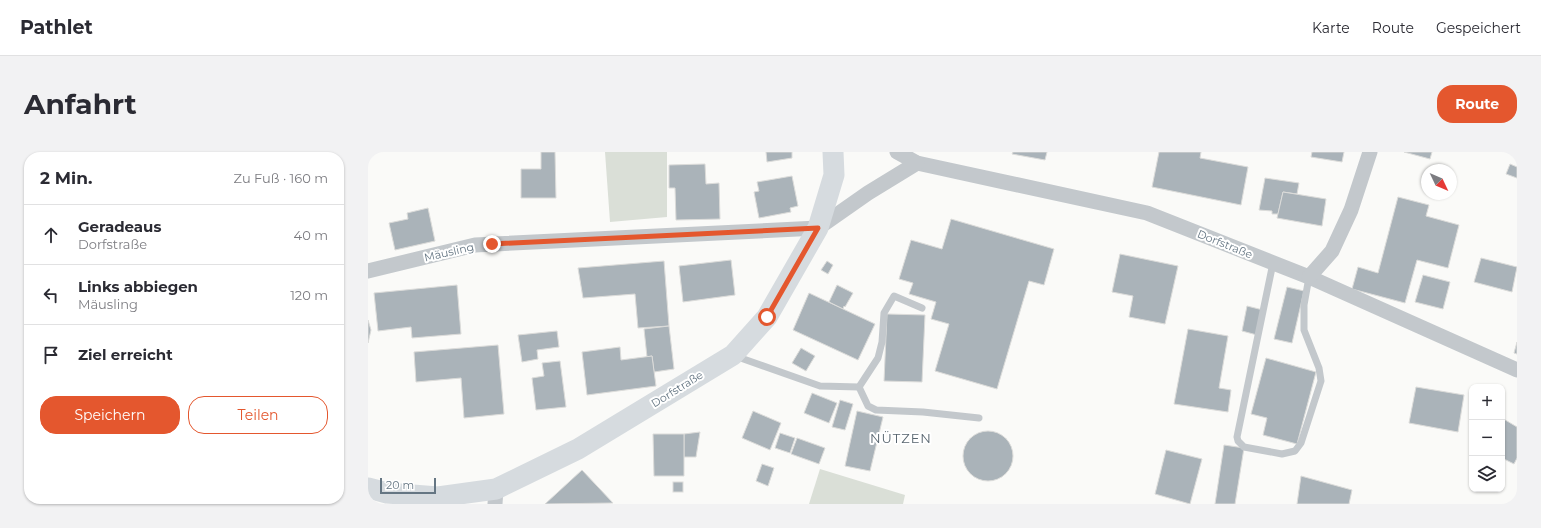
<!DOCTYPE html>
<html lang="de">
<head>
<meta charset="utf-8">
<style>
  :root { --surface:#fff; --page:#f2f2f3; --text:#2b2b33; --muted:#7c7c81; --line:#e1e1e2; --accent:#e4572e }
  body { margin:0; font-family:Montserrat,sans-serif; background:var(--page); color:var(--text) }
  .controls { position:absolute; right:12px; bottom:12px; display:grid; overflow:hidden; border-radius:8px; box-shadow:0 1px 3px #0004 }
  .controls button { width:36px; height:36px; display:grid; place-items:center; padding:0; border:0; border-bottom:1px solid var(--line); background:var(--surface); color:var(--text); font:20px sans-serif }
  .compass { position:absolute; left:1053px; top:12px; width:36px; height:36px; border-radius:50%; background:var(--surface); box-shadow:0 1px 3px #0004; rotate:134deg }
  .scale { position:absolute; left:12px; bottom:10px; width:56px; box-sizing:border-box; padding-left:4px; border:2px solid #657683; border-top:0; font-size:11px; line-height:14px; white-space:nowrap; color:#657683; -webkit-text-stroke:3px #fff; paint-order:stroke }
  .stop { position:absolute; width:12px; height:12px; margin:-9px; border:3px solid #e4572e; border-radius:50%; background:#fff }
  .stop.end { background:#e4572e; border-color:#fff; box-shadow:0 1px 4px #0008 }
  .list { margin:0; padding:0; list-style:none }
  h2 { display:flex; justify-content:space-between; align-items:center; height:52px; margin:0; padding:0 16px; font-size:17px }
  h2 small { font-size:13px; font-weight:400; color:var(--muted) }
  .list li { display:grid; grid-template-columns:26px 1fr auto; gap:12px; align-items:center; box-sizing:border-box; height:60px; padding:0 16px; border-top:1px solid var(--line) }
  .list b { display:block; font-size:15px; white-space:nowrap }
  .list p { margin:0; font-size:13px; white-space:nowrap; color:var(--muted) }
  .list em { font-size:13px; font-style:normal; color:var(--muted) }
  .actions { display:flex; gap:8px; padding:12px 16px }
  .actions a { flex:1; padding:9px 0; border:1px solid var(--accent); border-radius:16px; text-align:center; font-size:14px; color:var(--accent) }
  .actions .main { background:var(--accent); color:#fff }
  .icon { flex:none; width:22px; height:22px; fill:none; stroke:currentColor; stroke-width:2; stroke-linecap:round; stroke-linejoin:round }
  .map { position:relative; flex:none; width:1149px; height:352px; overflow:hidden; border-radius:16px }
  header { display:flex; align-items:center; gap:24px; box-sizing:border-box; height:56px; padding:0 20px; background:var(--surface); border-bottom:1px solid var(--line) }
  header strong { font-size:19px }
  nav { display:flex; gap:22px; margin-inline-start:auto; font-size:14px }
  .intro { display:flex; align-items:center; justify-content:space-between; box-sizing:border-box; height:96px; padding:0 24px }
  h1 { margin:0; font-size:28px }
  .button { padding:10px 18px; border-radius:16px; background:var(--accent); color:#fff; font-size:14px; font-weight:700 }
  main { display:flex; gap:24px; padding:0 24px }
  aside { flex:1; background:var(--surface); border-radius:16px; box-shadow:0 1px 3px #0004 }
  .map>svg:first-child { display:block }
  .green { fill:#dadfd7 }
  .building { fill:#aab3b9; stroke:#dcdcda }
  .lines { fill:none; stroke-linecap:round; stroke-linejoin:round }
  .lane { stroke:#c3c8cc; stroke-width:7 }
  .street { stroke:#c3c8cc; stroke-width:15 }
  .secondary { stroke:#d6dbdf; stroke-width:21 }
  .route { stroke:#e4572e; stroke-width:5 }
  .labels { text-anchor:middle; dominant-baseline:central; stroke-width:4; stroke-linejoin:round; paint-order:stroke }
  .street-label { font-size:11px; fill:#657683; stroke:#fff }
  .quarter-label { font-size:13px; letter-spacing:1px; fill:#57646e; stroke:#fff }
</style>
</head>
<body>
<header>
<strong>Pathlet</strong>
<nav><a>Karte</a><a>Route</a><a>Gespeichert</a></nav>
</header>
<div class="intro"><h1>Anfahrt</h1><a class="button">Route</a></div>
<main>
<aside>
<h2>2 Min.<small>Zu Fuß · 160 m</small></h2>
<ul class="list">
<li><svg class="icon" aria-label="ahead" viewBox="0 0 24 24"><path d="M12 20V5M6 11l6-6 6 6"/></svg><div><b>Geradeaus</b><p>Dorfstraße</p></div><em>40 m</em></li>
<li><svg class="icon" aria-label="left" viewBox="0 0 24 24"><path d="M17 20v-9H6M10 6l-5 5 5 5"/></svg><div><b>Links abbiegen</b><p>Mäusling</p></div><em>120 m</em></li>
<li><svg class="icon" aria-label="arrive" viewBox="0 0 24 24"><path d="M6 21V4h12l-3 4 3 4H6"/></svg><div><b>Ziel erreicht</b></div></li>
</ul>
<div class="actions"><a class="main">Speichern</a><a>Teilen</a></div>
</aside>
<div class="map">
<svg width="1149" height="352" viewBox="0 0 1149 352">
  <rect width="100%" height="100%" fill="#fafaf8"/>
  <g class="green">
    <polygon points="237,0 299,0 299,65 242,70"/>
    <polygon points="452,317 537,343 535,352 441,352"/>
  </g>
  <g class="building">
    <polygon points="173,0 187,0 188,46 153,46 153,17 173,17"/>
    <polygon points="398,0 424,0 424,6 399,10"/>
    <polygon points="645,0 679,0 677,8 644,2"/>
    <polygon points="791,0 833,0 832,6 880,15 873,53 784,35"/>
    <polygon points="944,0 976,0 974,10 943,5"/>
    <polygon points="1036,0 1064,0 1062,7"/>
    <polygon points="337,12 338,32 351,31 352,67 308,68 307,36 301,36 301,13"/>
    <polygon points="1142,12 1149,15 1149,26 1138,22"/>
    <polygon points="424,24 430,54 422,56 423,60 391,66 386,40 391,39 389,30"/>
    <polygon points="897,26 931,31 929,42 915,40 910,62 904,62 904,59 891,58"/>
    <polygon points="915,40 958,47 954,74 909,66"/>
    <polygon points="1030,45 1061,53 1058,64 1091,73 1080,116 1049,108 1037,151 984,137 990,115 1010,121"/>
    <polygon points="60,56 67,89 27,98 21,71 40,67 39,61"/>
    <polygon points="583,67 686,97 676,133 661,129 629,237 567,219 581,172 563,167 568,150 541,142 545,131 531,127 543,88 574,97"/>
    <polygon points="752,102 810,114 797,172 761,165 765,144 744,140"/>
    <polygon points="1113,106 1149,115 1144,140 1106,130"/>
    <polygon points="363,108 367,143 315,150 311,114"/>
    <polygon points="296,109 301,174 270,176 267,142 215,146 210,116"/>
    <polygon points="459,109 465,113 460,122 453,118"/>
    <polygon points="1055,123 1082,130 1075,157 1047,150"/>
    <polygon points="89,133 93,182 44,186 43,175 10,179 6,141"/>
    <polygon points="469,133 485,141 477,155 476,154 475,157 461,150"/>
    <polygon points="919,135 936,139 924,191 906,187"/>
    <polygon points="441,141 507,172 490,208 425,178"/>
    <polygon points="879,154 895,158 889,183 874,179"/>
    <polygon points="519,162 557,163 554,230 516,229"/>
    <polygon points="0,168 3,178 0,191"/>
    <polygon points="301,174 306,217 286,220 284,204 279,205 276,177"/>
    <polygon points="820,177 860,184 851,236 863,238 860,260 806,252"/>
    <polygon points="189,179 191,195 169,198 170,207 154,210 150,183"/>
    <polygon points="1149,190 1149,202 1146,201"/>
    <polygon points="130,193 136,262 96,266 93,226 48,230 46,200"/>
    <polygon points="252,195 253,208 284,204 288,234 219,243 214,200"/>
    <polygon points="433,196 447,204 438,219 424,211"/>
    <polygon points="898,206 948,220 929,292 895,283 899,266 883,262"/>
    <polygon points="192,209 198,255 168,258 164,226 176,224 174,211"/>
    <polygon points="1048,235 1096,243 1090,280 1041,271"/>
    <polygon points="444,241 469,251 461,271 436,261"/>
    <polygon points="472,248 485,252 477,278 464,275"/>
    <polygon points="385,259 413,271 402,298 374,286"/>
    <polygon points="489,259 515,265 502,319 477,314"/>
    <polygon points="1134,266 1149,275 1149,306 1146,312 1134,306"/>
    <circle cx="620" cy="304" r="25"/>
    <polygon points="332,280 328,305 316,305 316,282"/>
    <polygon points="412,281 427,286 422,301 407,296"/>
    <polygon points="285,282 316,282 316,324 286,324"/>
    <polygon points="429,286 457,296 451,312 423,302"/>
    <polygon points="856,293 876,296 867,352 847,352"/>
    <polygon points="798,298 834,307 822,352 787,342"/>
    <polygon points="394,312 406,316 400,334 388,329"/>
    <polygon points="214,318 245,351 177,352"/>
    <polygon points="933,324 984,338 981,352 929,352"/>
    <rect x="305" y="330" width="10" height="10"/>
  </g>
  <g class="lines">
    <g class="lane">
      <polyline points="905,111 869,285 870,289 876,295 914,302 927,299 933,291 953,229 951,216 936,178 936,153 941,125"/>
      <polyline points="367,204 452,234 491,235 510,206 514,190 516,161 526,144 554,156"/>
      <polyline points="491,235 500,254 508,258 555,260 611,266"/>
    </g>
    <g class="street">
      <polyline points="529,0 549,11 779,61 941,125 1149,218"/>
      <polyline points="0,119 107,93 450,76 500,41 549,11"/>
      <polyline points="941,125 964,99 983,58 1002,0"/>
      <polyline points="127,352 128,337"/>
    </g>
    <polyline class="secondary" points="0,336 19,341 70,345 128,337 210,297 365,203 399,165 450,76 466,23 465,0"/>
  </g>
  <g class="lines">
    <polyline class="route" points="124,92 450,76 399,165"/>
  </g>
  <g class="labels">
    <g class="street-label">
      <text transform="translate(857 92) rotate(22)">Dorfstraße</text>
      <text transform="translate(81 100) rotate(-13)">Mäusling</text>
      <text transform="translate(309 237) rotate(-32)">Dorfstraße</text>
    </g>
    <g class="quarter-label">
      <text x="533" y="286">NÜTZEN</text>
    </g>
  </g>
</svg>
<div class="controls">
<button>+</button>
<button>−</button>
<button><svg class="icon" aria-label="layers" viewBox="0 0 24 24"><path d="M12 4l9 5-9 5-9-5zM3 14l9 5 9-5"/></svg></button>
</div>
<svg class="compass" viewBox="-18 -18 36 36"><path d="M0-13l5 13h-10z" fill="#e53935"/><path d="M0 13l5-13h-10z" fill="#7c7c81"/></svg>
<div class="scale">20 m</div>
<div class="stop" style="left:399px;top:165px"></div>
<div class="stop end" style="left:124px;top:92px"></div>
</div>
</main>
</body>
</html>
